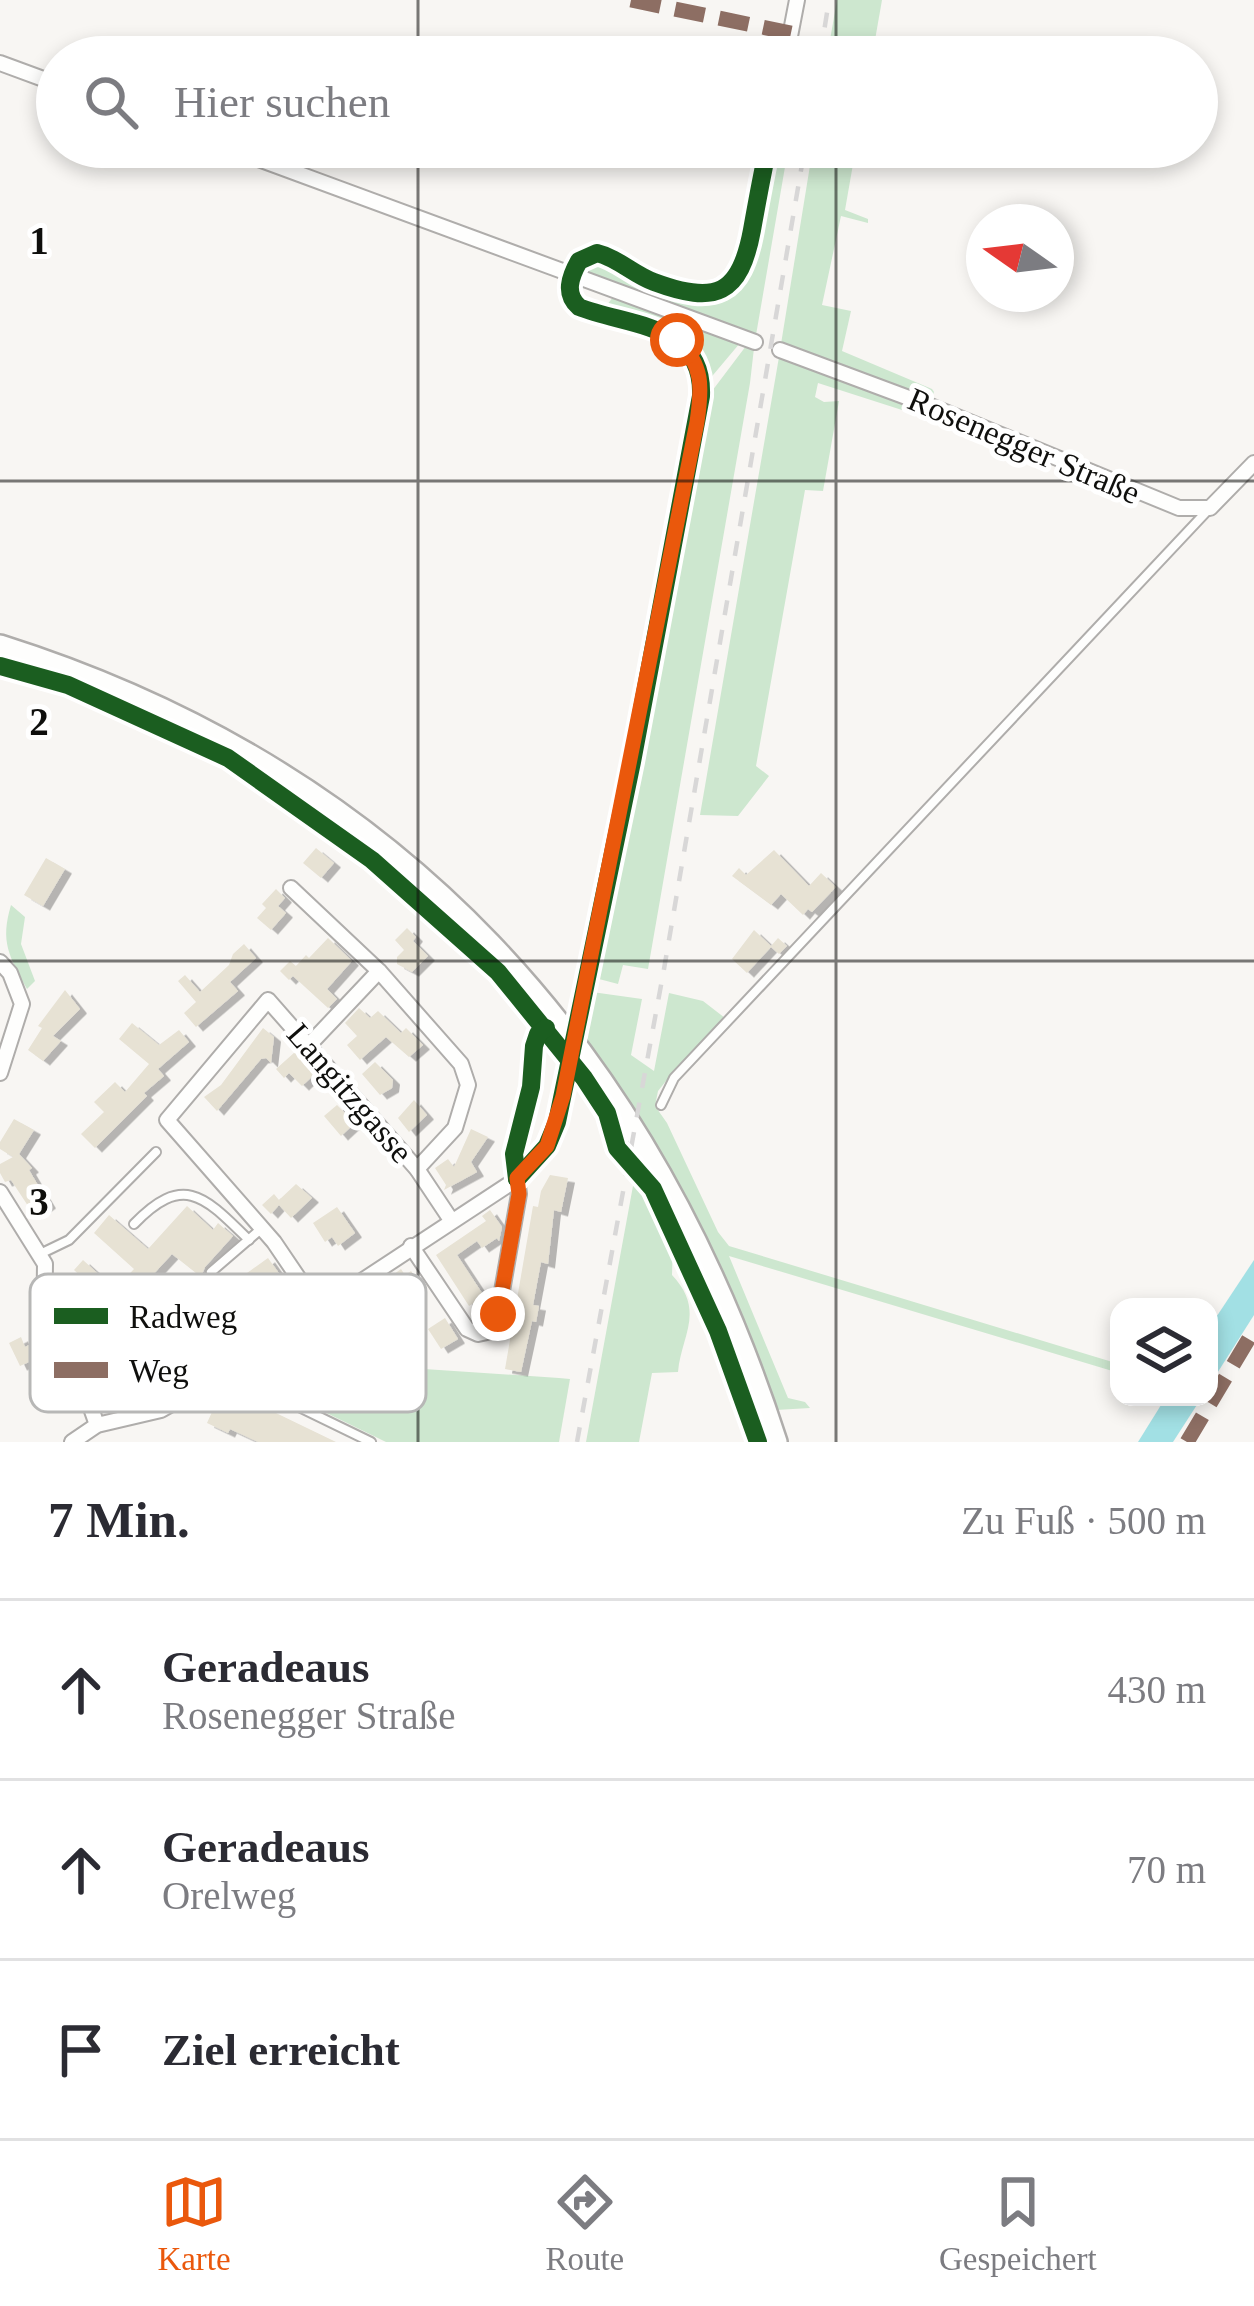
<!DOCTYPE html>
<html lang="de">
<head>
<meta charset="utf-8">
<style>
  :root { --surface:#fff; --page:#f7f7f7; --text:#2b2b33; --muted:#7c7c81; --line:#e1e1e2; --accent:#ea580c }
  body { margin:0; font-family:Georgia,serif; background:var(--page); color:var(--text) }
  .controls { position:absolute; right:36px; bottom:36px; display:grid; overflow:hidden; border-radius:24px; box-shadow:0 6px 18px #0003 }
  .controls button { width:108px; height:108px; display:grid; place-items:center; padding:0; border:0; border-bottom:3px solid var(--line); background:var(--surface); color:var(--text); font:60px sans-serif }
  .compass { position:absolute; left:966px; top:204px; width:108px; height:108px; border-radius:50%; background:var(--surface); box-shadow:0 6px 18px #0003; rotate:284deg }
  .stop { position:absolute; width:36px; height:36px; margin:-27px; border:9px solid #ea580c; border-radius:50%; background:#fff }
  .stop.end { background:#ea580c; border-color:#fff; box-shadow:0 3px 12px #0008 }
  .list { margin:0; padding:0; list-style:none }
  h2 { display:flex; justify-content:space-between; align-items:center; height:156px; margin:0; padding:0 48px; font-size:51px }
  h2 small { font-size:39px; font-weight:400; color:var(--muted) }
  .list li { display:grid; grid-template-columns:78px 1fr auto; gap:36px; align-items:center; box-sizing:border-box; height:180px; padding:0 48px; border-top:3px solid var(--line) }
  .list b { display:block; font-size:45px; white-space:nowrap }
  .list p { margin:0; font-size:39px; white-space:nowrap; color:var(--muted) }
  .list em { font-size:39px; font-style:normal; color:var(--muted) }
  .icon { flex:none; width:66px; height:66px; fill:none; stroke:currentColor; stroke-width:2; stroke-linecap:round; stroke-linejoin:round }
  .map { position:relative; flex:none; width:1254px; height:1442px; overflow:hidden }
  .search { position:absolute; background:var(--surface); box-shadow:0 6px 18px #0003; left:36px; right:36px; top:36px; height:132px; display:flex; align-items:center; gap:30px; box-sizing:border-box; padding:0 42px; border-radius:66px; color:var(--muted); font-size:45px }
  .sheet { height:696px; background:var(--surface) }
  nav { display:flex; justify-content:space-around; align-items:center; box-sizing:border-box; height:168px; border-top:3px solid var(--line); background:var(--surface); font-size:33px; color:var(--muted) }
  nav a { display:grid; justify-items:center; gap:6px }
  nav .on { color:var(--accent) }
  .map>svg:first-child { display:block }
  .green { fill:#cde7cf }
  .water { fill:#a2e0e4 }
  .building { fill:#e7e2d4; filter:url(#shadow) }
  .lines { fill:none; stroke-linecap:round; stroke-linejoin:round }
  .lane-casing { stroke:#afadab; stroke-width:12 }
  .street-casing { stroke:#afadab; stroke-width:18 }
  .primary-casing { stroke:#afadab; stroke-width:26 }
  .lane { stroke:#fefefd; stroke-width:8 }
  .street { stroke:#fefefd; stroke-width:14 }
  .primary { stroke:#fefefd; stroke-width:21 }
  .rail { stroke:#d8d7d7; stroke-width:4.5; stroke-dasharray:15 15; stroke-linecap:butt }
  .street-bridge-casing { stroke:#afadab; stroke-width:18; stroke-linecap:butt }
  .street-bridge { stroke:#fefefd; stroke-width:14 }
  .quiet { stroke:#8d6e63; stroke-width:15; stroke-dasharray:30 15; stroke-linecap:butt }
  .cycleway-casing { stroke:#fff; stroke-width:26 }
  .cycleway { stroke:#1b5e20; stroke-width:18 }
  .route { stroke:#ea580c; stroke-width:15 }
  .grid { fill:none; stroke:#0f0f0d; stroke-width:3; stroke-opacity:0.55 }
  .labels { text-anchor:middle; dominant-baseline:central; stroke-width:10; stroke-linejoin:round; paint-order:stroke }
  .street-label { font-size:33px; fill:#0f0f0d; stroke:#fff }
  .key { fill:#fff; stroke:#b7b7b6; stroke-width:3 }
  .key-label { font-size:33px; fill:#0f0f0d }
  .grid-label { font-size:39px; text-anchor:middle; font-weight:bold; fill:#0f0f0d; stroke:#fff; stroke-width:10; stroke-linejoin:round; paint-order:stroke }
</style>
</head>
<body>
<div class="map">
<svg width="1254" height="1442" viewBox="0 0 1254 1442">
  <defs>
    <filter id="shadow"><feDropShadow dx="7" dy="4.5" stdDeviation="0" flood-color="#0004"/></filter>
  </defs>
  <rect width="100%" height="100%" fill="#f8f6f3"/>
  <g class="green">
    <polygon points="837,0 882,0 872,57 827,57"/>
    <polygon points="813,147 856,147 845,210 868,219 868,223 841,216 822,305 851,311 842,351 932,389 934,392 931,399 781,344"/>
    <path d="M 775,165 L 785,167 L 756,335 L 588,275 L 583,269 L 594,257 L 711,299 C 729,294 740,287 747,269 L 769,166 Z"/>
    <path d="M 613,297 L 740,343 L 708,381 C 693,330 652,322 607,305 Z"/>
    <polygon points="746,346 754,348 750,383 648,969 623,965 618,984 599,979 594,961 636,768 706,399"/>
    <polygon points="779,357 918,408 902,410 818,383 815,397 824,402 839,401 823,491 805,490 756,766 769,776 738,816 700,815"/>
    <path d="M 11,905 L 25,917 L 21,944 L 35,981 L 27,989 C 9,956 0,942 11,905 Z"/>
    <polygon points="592,992 642,999 631,1055 654,1071 669,993 703,1001 725,1018 666,1081 658,1091 655,1106 667,1123 718,1232 729,1246 1119,1364 1119,1373 729,1256 788,1398 805,1402 810,1408 776,1410 688,1203 634,1109 581,1033"/>
    <path d="M 635,1175 L 647,1186 L 673,1238 L 672,1275 C 706,1311 681,1336 678,1372 L 652,1373 L 639,1442 L 586,1442 Z"/>
    <polygon points="275,1359 559,1378 570,1379 559,1442 386,1442 267,1384"/>
  </g>
  <g class="water">
    <polygon points="1254,1260 1254,1315 1209,1386 1209,1328"/>
    <polygon points="1166,1397 1202,1397 1173,1442 1138,1442"/>
  </g>
  <g class="building">
    <polygon points="316,848 334,863 321,878 303,863"/>
    <polygon points="774,850 809,886 821,873 836,887 812,912 808,909 803,915 781,894 771,905 732,876 739,868 746,875"/>
    <polygon points="46,858 65,869 43,906 24,895"/>
    <polygon points="276,889 285,898 278,906 286,913 271,930 257,918 266,908 262,904"/>
    <polygon points="407,928 416,937 413,941 428,956 412,972 397,964 397,957 404,950 395,940"/>
    <polygon points="754,930 771,946 778,938 787,946 779,954 771,947 747,973 732,959"/>
    <polygon points="328,938 352,961 327,989 337,999 328,1008 293,976 289,980 280,971 290,961 296,966 306,955 309,958"/>
    <polygon points="244,944 256,958 230,982 238,991 196,1027 184,1013 196,1002 178,981 185,975 200,992 229,965 233,954"/>
    <polygon points="65,990 80,1009 53,1036 61,1041 43,1061 28,1050 42,1028 38,1026"/>
    <polygon points="359,1008 370,1018 378,1011 401,1033 406,1028 423,1045 409,1057 386,1037 360,1060 347,1045 357,1036 345,1023"/>
    <polygon points="132,1023 159,1045 179,1030 189,1042 158,1069 164,1076 144,1093 147,1096 95,1148 81,1134 104,1112 94,1102 115,1082 125,1092 149,1064 119,1039"/>
    <polygon points="263,1028 274,1037 271,1063 266,1058 261,1059 217,1111 204,1097 221,1085"/>
    <polygon points="295,1052 317,1072 302,1086 289,1073 284,1078 276,1069"/>
    <polygon points="375,1062 393,1080 392,1088 380,1095 362,1074"/>
    <polygon points="414,1100 427,1115 409,1132 398,1118"/>
    <polygon points="337,1105 355,1123 341,1136 324,1116"/>
    <polygon points="14,1119 34,1130 19,1154 32,1168 29,1170 49,1204 34,1215 11,1180 5,1182 0,1173 0,1164 13,1157 0,1149 0,1142"/>
    <polygon points="471,1129 488,1137 471,1162 477,1172 444,1190 446,1185 435,1168 448,1159 454,1167"/>
    <polygon points="550,1175 568,1178 561,1212 554,1210 548,1264 541,1262 533,1305 539,1306 536,1322 532,1321 521,1372 505,1369 533,1206 538,1207 541,1191"/>
    <polygon points="296,1184 312,1198 291,1218 279,1205 271,1214 262,1205 274,1194 279,1200"/>
    <polygon points="187,1206 213,1230 218,1223 233,1236 205,1267 201,1277 172,1254 114,1317 110,1313 67,1350 55,1330 77,1314 65,1299 87,1282 74,1270 83,1260 115,1289 134,1269 94,1233 109,1215 148,1249"/>
    <polygon points="337,1207 355,1233 338,1246 332,1237 325,1242 313,1223"/>
    <polygon points="490,1210 502,1227 499,1241 492,1231 497,1238 482,1248 477,1241 457,1255 484,1296 469,1306 436,1255 486,1221 482,1216"/>
    <polygon points="268,1258 299,1301 227,1352 197,1309"/>
    <polygon points="401,1269 405,1275 411,1271 420,1284 391,1303 387,1313 363,1330 366,1336 354,1345 339,1322 356,1309 353,1304"/>
    <polygon points="445,1318 458,1339 441,1349 428,1329"/>
    <polygon points="21,1337 25,1347 33,1343 40,1357 20,1366 9,1343"/>
    <polygon points="220,1395 245,1407 249,1400 336,1442 258,1442 230,1429 228,1433 207,1423 212,1412 207,1409 213,1396 218,1399"/>
  </g>
  <g class="lines">
    <defs>
      <g id="lane">
        <polyline points="661,1105 674,1078 1209,509"/>
        <path d="M 134,1224 C 184,1172 205,1197 249,1240"/>
        <polyline points="40,1254 69,1240 156,1152"/>
        <polyline points="211,1272 261,1229"/>
        <polyline points="225,1371 371,1442"/>
      </g>
      <g id="street">
        <polyline points="786,57 797,0"/>
        <polyline points="0,63 57,84"/>
        <polyline points="226,147 755,342"/>
        <polyline points="780,350 933,407 1179,508 1210,508 1254,463"/>
        <polyline points="291,888 379,971"/>
        <polyline points="0,962 10,973 22,1004 0,1073"/>
        <path d="M 581,1002 L 632,762 L 701,385 C 696,323 623,324 579,307 C 564,294 570,277 579,261 L 597,253 C 618,258 634,275 654,282 C 716,305 740,295 752,230 C 757,202 762,175 768,147"/>
        <polyline points="309,1045 379,971 461,1064 468,1085 455,1128 417,1169"/>
        <polyline points="0,1192 45,1264 44,1338 86,1394 97,1425"/>
        <polyline points="411,1246 467,1329 478,1334 487,1332 498,1314 519,1194 517,1179"/>
        <polyline points="318,1307 274,1242 167,1120 268,1000 417,1169 451,1220"/>
        <path d="M 72,1442 L 97,1425 L 161,1410 L 193,1392 L 517,1179 C 552,1148 560,1114 568,1070"/>
      </g>
      <path id="primary" d="M 0,646 C 398,772 649,1048 776,1442"/>
    </defs>
    <use href="#lane" class="lane-casing"/>
    <use href="#street" class="street-casing"/>
    <use href="#primary" class="primary-casing"/>
    <use href="#lane" class="lane"/>
    <use href="#street" class="street"/>
    <use href="#primary" class="primary"/>
    <g class="rail">
      <polyline points="820,57 829,0"/>
      <polyline points="577,1442 664,969 805,147"/>
    </g>
    <defs>
      <polyline id="street-bridge" points="568,1070 581,1002"/>
    </defs>
    <use href="#street-bridge" class="street-bridge-casing"/>
    <use href="#street-bridge" class="street-bridge"/>
    <g class="quiet">
      <polyline points="631,0 791,33"/>
      <polyline points="1187,1442 1254,1330"/>
    </g>
    <defs>
      <g id="cycleway">
        <polyline points="0,666 68,685 228,758 372,860 498,972 584,1078 607,1113 617,1148 653,1189 718,1331 758,1442"/>
        <path d="M 517,1179 L 547,1146 L 557,1122 L 632,762 L 701,396 C 704,323 629,327 579,307 C 564,294 570,277 579,261 L 597,253 C 618,258 634,275 654,282 C 716,305 740,295 752,230 C 757,202 762,175 768,147"/>
        <polyline points="517,1179 514,1154 531,1087 534,1046 538,1034 546,1028"/>
      </g>
    </defs>
    <use href="#cycleway" class="cycleway-casing"/>
    <use href="#cycleway" class="cycleway"/>
  </g>
  <g class="lines">
    <path class="route" d="M 498,1314 L 519,1194 L 517,1178 L 547,1146 L 563,1096 L 697,422 C 702,388 704,365 677,340"/>
  </g>
  <path class="grid" d="M 418,0 L 418,57M 836,0 L 836,57M 418,147 L 418,1442M 836,147 L 836,1442M 0,481 L 1254,481M 0,961 L 1254,961"/>
  <g class="labels">
    <g class="street-label">
      <text transform="translate(1024 446) rotate(23)">Rosenegger Straße</text>
      <text transform="translate(350 1093) rotate(49)">Langitzgasse</text>
    </g>
  </g>
  <rect x="30" y="1274" width="396" height="138" rx="18" class="key"/>
  <rect x="54" y="1308" width="54" height="16" fill="#1b5e20"/>
  <rect x="54" y="1362" width="54" height="16" fill="#8d6e63"/>
  <g class="key-label">
    <text x="129" y="1328">Radweg</text>
    <text x="129" y="1382">Weg</text>
  </g>
  <g class="grid-label">
    <text x="39" y="254">1</text>
    <text x="39" y="735">2</text>
    <text x="39" y="1215">3</text>
  </g>
</svg>
<div class="controls">
<button><svg class="icon" aria-label="layers" viewBox="0 0 24 24"><path d="M12 4l9 5-9 5-9-5zM3 14l9 5 9-5"/></svg></button>
</div>
<svg class="compass" viewBox="-18 -18 36 36"><path d="M0-13l5 13h-10z" fill="#e53935"/><path d="M0 13l5-13h-10z" fill="#7c7c81"/></svg>
<div class="stop" style="left:677px;top:340px"></div>
<div class="stop end" style="left:498px;top:1314px"></div>
<div class="search"><svg class="icon" aria-label="search" viewBox="0 0 24 24"><circle cx="10" cy="10" r="6"/><path d="M15 15l6 6"/></svg>Hier suchen</div>
</div>
<section class="sheet">
<h2>7 Min.<small>Zu Fuß · 500 m</small></h2>
<ul class="list">
<li><svg class="icon" aria-label="ahead" viewBox="0 0 24 24"><path d="M12 20V5M6 11l6-6 6 6"/></svg><div><b>Geradeaus</b><p>Rosenegger Straße</p></div><em>430 m</em></li>
<li><svg class="icon" aria-label="ahead" viewBox="0 0 24 24"><path d="M12 20V5M6 11l6-6 6 6"/></svg><div><b>Geradeaus</b><p>Orelweg</p></div><em>70 m</em></li>
<li><svg class="icon" aria-label="arrive" viewBox="0 0 24 24"><path d="M6 21V4h12l-3 4 3 4H6"/></svg><div><b>Ziel erreicht</b></div></li>
</ul>
</section>
<nav>
<a class="on"><svg class="icon" aria-label="map" viewBox="0 0 24 24"><path d="M3 6l6-2 6 2 6-2v14l-6 2-6-2-6 2zM9 4v14M15 6v14"/></svg>Karte</a>
<a><svg class="icon" aria-label="directions" viewBox="0 0 24 24"><path d="M12 3l9 9-9 9-9-9zM9 14v-3h6M13 9l2 2-2 2"/></svg>Route</a>
<a><svg class="icon" aria-label="saved" viewBox="0 0 24 24"><path d="M7 4h10v16l-5-4-5 4z"/></svg>Gespeichert</a>
</nav>
</body>
</html>
